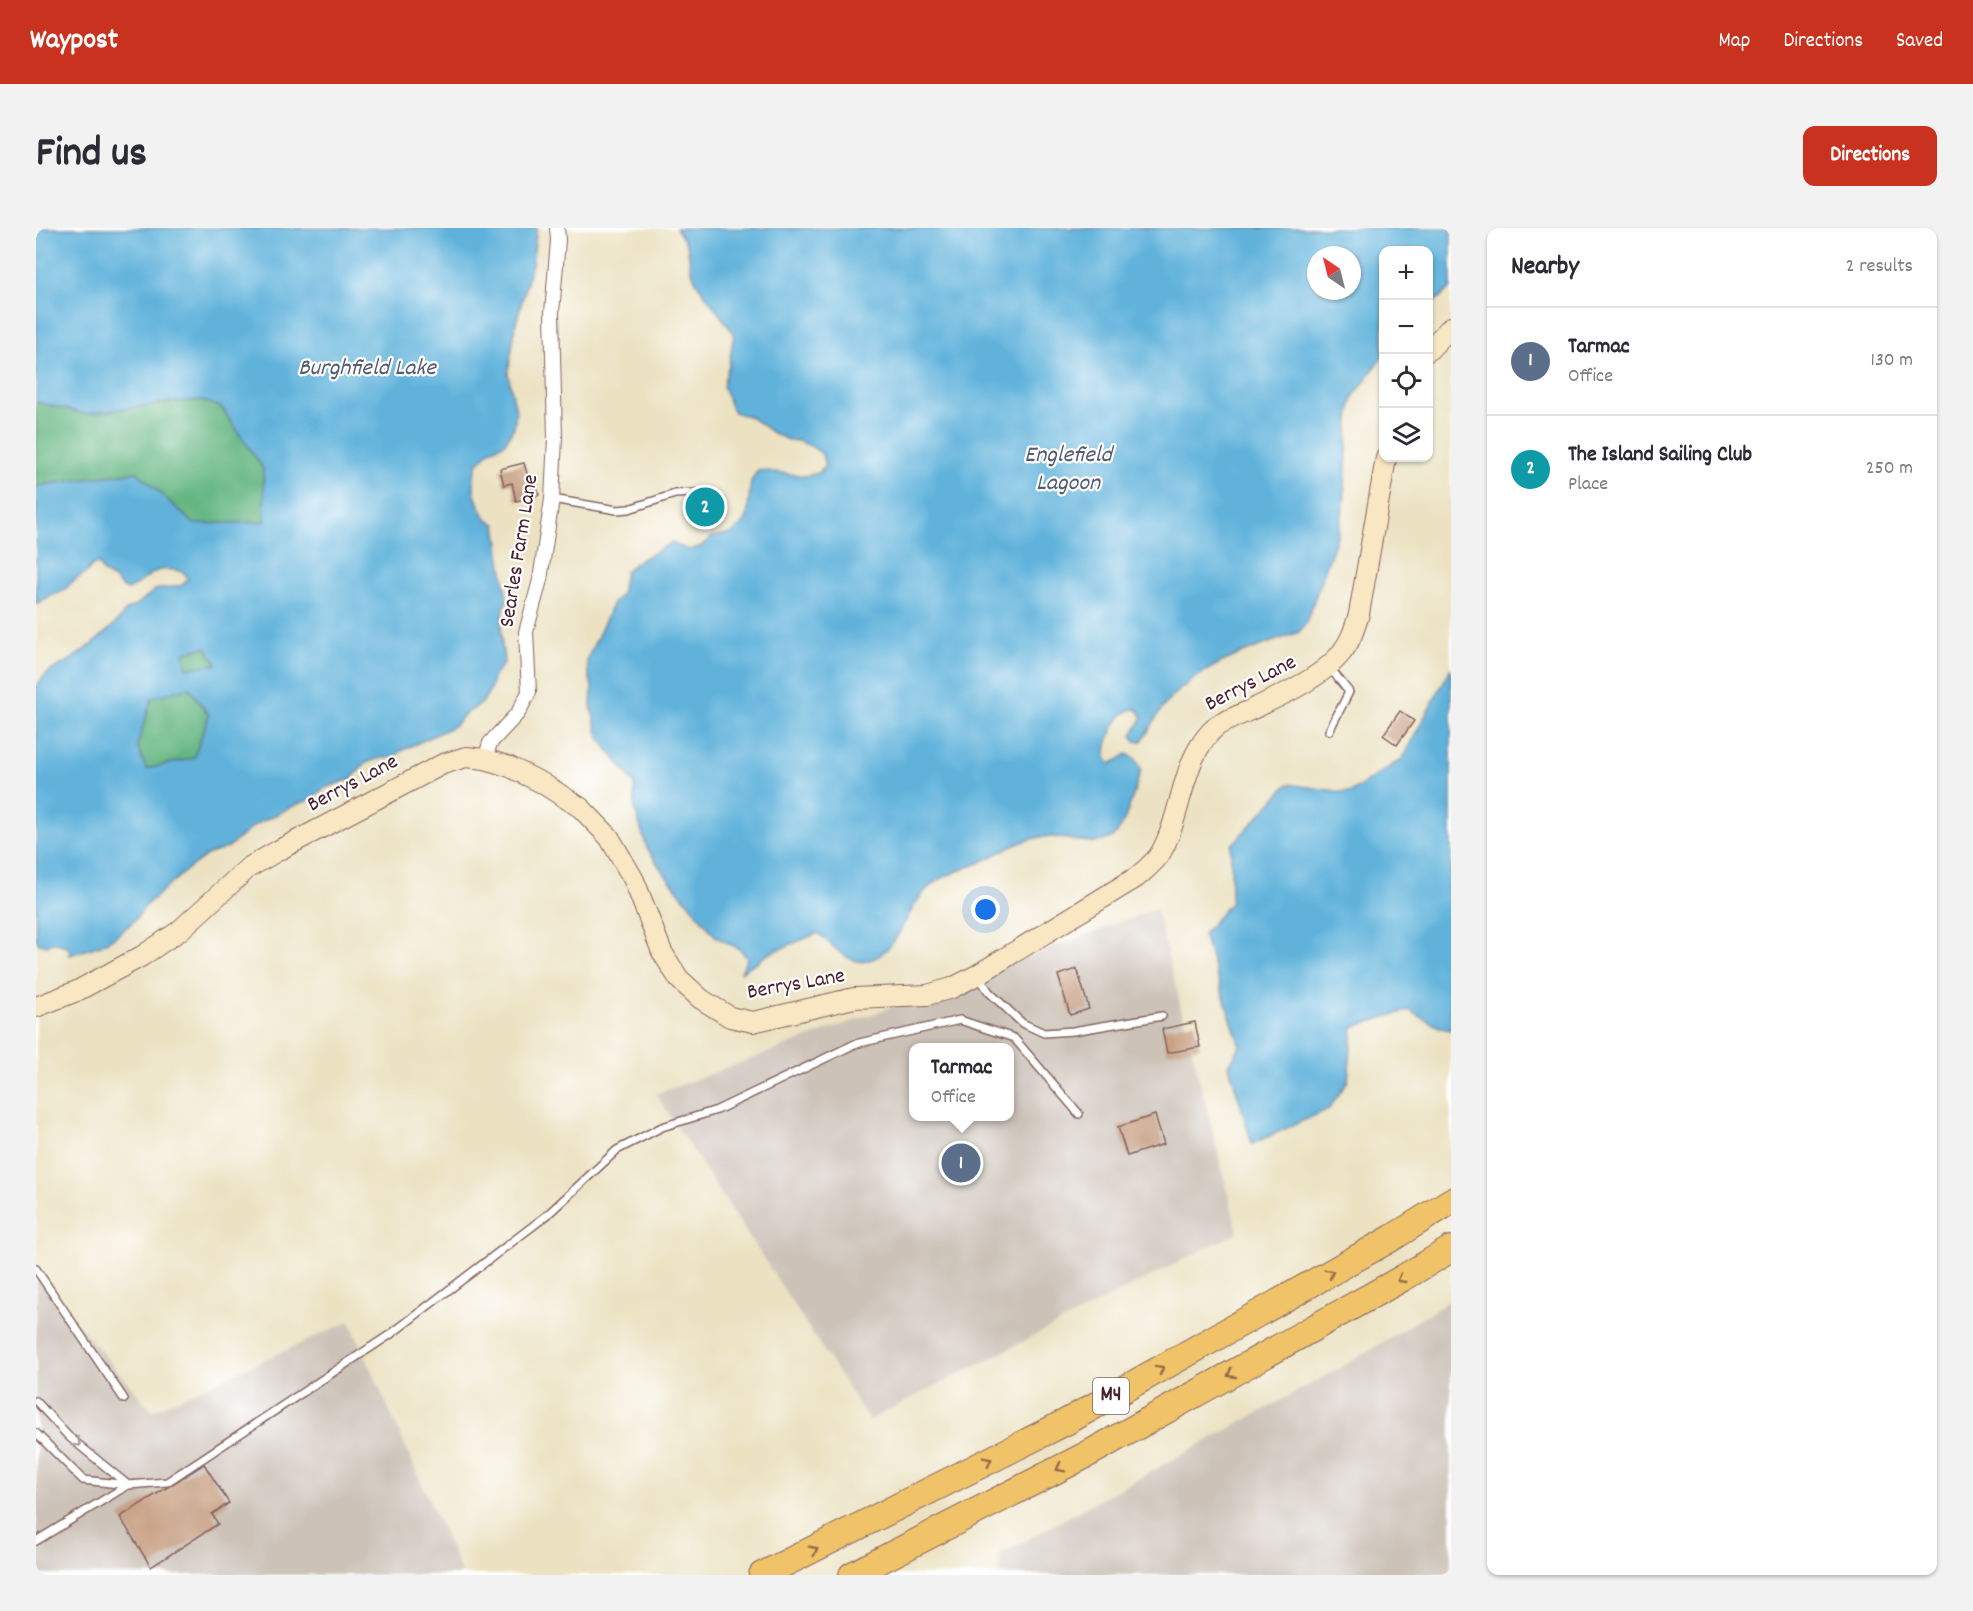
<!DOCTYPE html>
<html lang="en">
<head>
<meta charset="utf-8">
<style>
  :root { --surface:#fff; --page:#f2f2f3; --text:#2b2b33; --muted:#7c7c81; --line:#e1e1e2; --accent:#c8321e }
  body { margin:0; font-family:Dekko,sans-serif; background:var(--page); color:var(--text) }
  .controls { position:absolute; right:18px; top:18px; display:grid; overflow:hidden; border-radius:12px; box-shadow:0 2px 4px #0004 }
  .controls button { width:54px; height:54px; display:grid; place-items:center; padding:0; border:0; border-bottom:2px solid var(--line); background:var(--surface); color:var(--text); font:30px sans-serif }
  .compass { position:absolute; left:1271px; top:18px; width:54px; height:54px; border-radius:50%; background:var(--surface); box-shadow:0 2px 4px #0004; rotate:325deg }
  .you { position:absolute; left:950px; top:682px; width:21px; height:21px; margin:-15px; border:4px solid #fff; border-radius:50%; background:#1a73e8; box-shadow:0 0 0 9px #1a73e833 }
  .badge { display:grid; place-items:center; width:39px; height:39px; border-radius:50%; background:var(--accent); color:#fff; font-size:20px; font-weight:700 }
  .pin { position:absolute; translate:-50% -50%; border:3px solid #fff; box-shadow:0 2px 6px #0006 }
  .popup { position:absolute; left:873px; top:815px; width:105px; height:78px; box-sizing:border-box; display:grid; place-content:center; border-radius:12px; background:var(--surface); filter:drop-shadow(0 2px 4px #0005); font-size:20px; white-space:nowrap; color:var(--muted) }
  .popup b { font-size:22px; color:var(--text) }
  .popup::after { content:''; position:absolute; left:50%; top:100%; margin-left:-12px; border:12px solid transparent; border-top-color:var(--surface) }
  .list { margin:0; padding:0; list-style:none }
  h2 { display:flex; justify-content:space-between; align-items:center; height:78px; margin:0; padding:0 24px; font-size:26px }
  h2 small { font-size:20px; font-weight:400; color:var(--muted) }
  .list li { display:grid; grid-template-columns:39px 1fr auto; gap:18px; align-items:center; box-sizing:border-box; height:108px; padding:0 24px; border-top:2px solid var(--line) }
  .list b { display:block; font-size:22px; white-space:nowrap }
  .list p { margin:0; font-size:20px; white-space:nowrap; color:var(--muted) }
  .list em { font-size:20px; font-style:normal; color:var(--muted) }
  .icon { flex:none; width:33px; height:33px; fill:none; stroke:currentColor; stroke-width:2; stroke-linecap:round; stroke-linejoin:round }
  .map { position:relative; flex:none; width:1415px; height:1347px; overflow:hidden; border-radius:12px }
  header { display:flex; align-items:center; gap:36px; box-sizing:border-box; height:84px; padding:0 30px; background:var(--accent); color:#fff }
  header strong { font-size:28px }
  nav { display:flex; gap:33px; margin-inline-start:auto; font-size:21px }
  .intro { display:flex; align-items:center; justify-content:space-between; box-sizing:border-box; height:144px; padding:0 36px }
  h1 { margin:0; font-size:42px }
  .button { padding:15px 27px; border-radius:12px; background:var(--accent); color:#fff; font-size:21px; font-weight:700 }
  main { display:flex; gap:36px; padding:0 36px }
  aside { flex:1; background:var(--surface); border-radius:12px; box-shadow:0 2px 4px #0004 }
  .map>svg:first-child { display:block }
  .industrial { fill:#ccc2b8; fill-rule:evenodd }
  .forest { fill:#65b682; stroke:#586a56; stroke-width:1.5 }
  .water { fill:#60b2db; stroke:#556883; stroke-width:1.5; fill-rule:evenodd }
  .building { fill:#c9a286 }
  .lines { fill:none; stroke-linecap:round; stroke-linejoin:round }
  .lane-casing { stroke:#836360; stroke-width:10 }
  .street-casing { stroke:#836360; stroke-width:16 }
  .secondary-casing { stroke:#836360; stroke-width:22 }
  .highway-casing { stroke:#836360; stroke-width:28 }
  .lane { stroke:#fff; stroke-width:7 }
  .street { stroke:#fff; stroke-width:14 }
  .secondary { stroke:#f9e7c3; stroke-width:20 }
  .highway { stroke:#f0c369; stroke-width:26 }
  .oneway { stroke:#956947 }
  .oneway2 { stroke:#ae9aa0 }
  .labels { text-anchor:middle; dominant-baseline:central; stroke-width:4.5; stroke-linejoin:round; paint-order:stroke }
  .shield { fill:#fff; stroke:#80626b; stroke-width:1.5 }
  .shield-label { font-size:21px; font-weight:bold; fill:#4a1f2b }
  .street-label { font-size:22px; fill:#4a1f2b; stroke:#fff }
  .water-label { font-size:24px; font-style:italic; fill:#535a71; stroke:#fff }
</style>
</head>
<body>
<header>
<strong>Waypost</strong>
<nav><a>Map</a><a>Directions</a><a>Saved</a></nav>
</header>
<div class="intro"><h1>Find us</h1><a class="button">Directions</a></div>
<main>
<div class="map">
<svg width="1415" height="1347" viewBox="0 0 1415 1347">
  <rect width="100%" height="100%" fill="#fff"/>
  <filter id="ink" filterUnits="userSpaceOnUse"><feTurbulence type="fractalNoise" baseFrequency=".0167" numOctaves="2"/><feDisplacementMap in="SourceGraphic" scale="12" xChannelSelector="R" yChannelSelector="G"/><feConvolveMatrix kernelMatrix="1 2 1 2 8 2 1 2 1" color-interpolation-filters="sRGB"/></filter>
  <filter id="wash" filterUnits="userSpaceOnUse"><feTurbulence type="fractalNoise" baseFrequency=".008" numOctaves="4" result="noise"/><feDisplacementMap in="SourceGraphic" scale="24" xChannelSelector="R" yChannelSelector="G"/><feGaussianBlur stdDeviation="1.35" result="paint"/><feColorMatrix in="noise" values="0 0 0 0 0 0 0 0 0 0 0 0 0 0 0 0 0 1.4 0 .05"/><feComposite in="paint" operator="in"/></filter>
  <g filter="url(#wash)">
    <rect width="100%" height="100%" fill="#ece2c2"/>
    <g class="industrial">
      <path d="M 1120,681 L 1202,1004 L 833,1192 L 620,866 ZM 877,820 L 973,820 L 973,888 L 877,888 Z"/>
      <polygon points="0,1047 116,1183 314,1093 426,1347 0,1347"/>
      <polygon points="1415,1072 1415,1347 964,1347 963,1327 1306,1139"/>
    </g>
    <g class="forest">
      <polygon points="165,172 185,179 227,240 229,294 158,296 101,244 0,258 0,174 49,186 138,174"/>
      <polygon points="171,419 182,436 151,440 148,424"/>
      <polygon points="153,459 173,487 158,530 110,541 101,517 116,469"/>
    </g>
    <g class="water">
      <path d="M 0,0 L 501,0 L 496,36 L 480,95 L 472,146 L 480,183 L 478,199 L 469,215 L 455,222 L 441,236 L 438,247 L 438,264 L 443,277 L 451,292 L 460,296 L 471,372 C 462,392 466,413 468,435 L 458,448 L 454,462 L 446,475 L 429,486 L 418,498 L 365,523 L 358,529 L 341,531 L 330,535 L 315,551 L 289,560 L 273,572 L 259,577 L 219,597 L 191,620 L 171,627 L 152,641 L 110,677 L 99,692 L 79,709 L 65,717 L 34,727 L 33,720 C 26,716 19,713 11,717 L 3,716 L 0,711 L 0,459 C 15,437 18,443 37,430 C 56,417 78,400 91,381 L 99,378 L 119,362 L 147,357 L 152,350 L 147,344 C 114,336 118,349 91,362 C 84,359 85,357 80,353 C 71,344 69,351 63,336 L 56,337 L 51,344 L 35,355 L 27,363 L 8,371 L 0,376 L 0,258 L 101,244 L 158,296 L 229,294 L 227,240 L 185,179 L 165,172 L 138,174 L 49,186 L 0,174 ZM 170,419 L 181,436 L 151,440 L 148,424 ZM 153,459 L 173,487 L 158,530 L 110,541 L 101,517 L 116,470 Z"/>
      <path d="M 640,0 L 1415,0 L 1415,60 L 1393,79 L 1392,22 L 1348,22 L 1347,128 L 1317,169 L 1313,191 L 1308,276 L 1302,306 L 1270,395 L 1263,404 C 1218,421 1167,435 1133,472 C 1121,485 1115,501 1105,514 L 1099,513 L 1096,507 L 1107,489 L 1101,481 C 1098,481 1095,481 1092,483 C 1079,489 1069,517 1070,530 L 1075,536 L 1091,526 L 1099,530 L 1105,541 C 1101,555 1089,600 1078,608 C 1060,622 1027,607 1007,609 C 984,611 963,626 943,635 C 930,640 914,645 901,653 C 870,671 867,724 831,733 C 812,737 795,716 782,705 L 734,725 L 705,744 L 711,730 L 705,722 L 680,709 L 625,641 L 611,620 L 599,582 L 598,555 L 563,510 L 555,478 L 556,459 L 552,443 L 551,432 L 577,375 L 585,367 L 589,344 L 600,334 L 635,315 L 653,322 L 664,319 L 676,309 L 696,305 L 704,299 L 711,289 L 715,253 L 722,242 L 770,248 L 782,245 L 789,238 L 786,226 L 775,218 L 762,213 L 752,212 L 737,205 L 715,189 L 697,184 L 687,158 L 693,136 L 698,106 L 660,54 L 655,41 L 651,17 ZM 1280,27 L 1316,27 L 1316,63 L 1280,63 Z"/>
      <polygon points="1415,440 1415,802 1405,800 1373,782 1317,799 1312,853 1293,881 1216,916 1193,837 1204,818 1167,706 1195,674 1195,618 1252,556 1314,565 1366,531"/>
    </g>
    <g id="blocks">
      <g class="building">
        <polygon points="488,235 493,252 499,251 503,267 480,273 476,255 468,257 464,241"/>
        <rect x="663" y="270" width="11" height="18"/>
        <polygon points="1364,483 1378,493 1361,517 1347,507"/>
        <polygon points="1041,741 1053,781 1034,787 1022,747"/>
        <polygon points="1159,794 1164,819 1131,825 1126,801"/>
        <polygon points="1119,887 1128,916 1091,928 1082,899"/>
        <polygon points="168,1236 193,1275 176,1286 182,1296 115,1339 84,1289"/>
      </g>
    </g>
  </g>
  <g filter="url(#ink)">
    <use href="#blocks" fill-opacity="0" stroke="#836360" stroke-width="1.5"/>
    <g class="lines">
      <defs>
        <g id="lane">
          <polyline points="516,271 581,282 593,281 639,266 660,265"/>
          <polyline points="1293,503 1313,464 1294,440"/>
          <polyline points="943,749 953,764 986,795 1008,805 1037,803 1126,788"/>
          <polyline points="0,1041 88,1171"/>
          <polyline points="0,1173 32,1208 92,1257"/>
          <polyline points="0,1205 47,1252 92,1257 131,1254 355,1106 510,988 581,922 626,899 681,882 819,816 924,792 978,810 1043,886"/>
          <polyline points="0,1313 92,1257"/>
        </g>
        <polyline id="street" points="449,531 454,515 482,485 493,464 490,404 504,352 516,271 519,210 516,85 522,12 521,0"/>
        <g id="secondary">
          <polyline points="1392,123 1415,99"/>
          <path d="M 0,779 L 41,763 L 106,728 L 143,703 L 212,640 L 243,622 L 407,536 L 430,529 L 449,531 L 474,539 L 506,555 L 545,580 L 573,609 L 598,652 L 626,724 L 643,751 L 665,771 L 694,789 L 717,794 L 818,770 L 891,767 L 916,760 L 941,747 L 1101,649 C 1109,642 1119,634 1124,626 C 1148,585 1144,528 1182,497 C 1218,479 1282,456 1306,424 C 1315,413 1319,399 1323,386 L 1350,230"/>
        </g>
        <g id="highway">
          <polyline points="726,1347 1030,1194 1356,1010 1415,973"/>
          <polyline points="816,1347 1052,1226 1367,1050 1415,1021"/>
        </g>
      </defs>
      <use href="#lane" class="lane-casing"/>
      <use href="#street" class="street-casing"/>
      <use href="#secondary" class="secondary-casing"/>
      <use href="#highway" class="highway-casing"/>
      <use href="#lane" class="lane"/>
      <use href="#street" class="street"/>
      <use href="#secondary" class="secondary"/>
      <use href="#highway" class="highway"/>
    </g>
    <defs><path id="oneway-chevron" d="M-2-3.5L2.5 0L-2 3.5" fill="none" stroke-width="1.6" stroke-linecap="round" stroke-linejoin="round" transform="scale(1.5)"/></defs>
    <g class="oneway">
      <use href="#oneway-chevron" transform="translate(1294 1045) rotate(-29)"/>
      <use href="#oneway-chevron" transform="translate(1365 1051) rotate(150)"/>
      <use href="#oneway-chevron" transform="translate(1124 1141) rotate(-29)"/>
      <use href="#oneway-chevron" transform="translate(1195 1146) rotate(151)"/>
      <use href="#oneway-chevron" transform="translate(952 1233) rotate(-27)"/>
      <use href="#oneway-chevron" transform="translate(1024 1240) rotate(153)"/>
      <use href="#oneway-chevron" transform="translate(778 1322) rotate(-27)"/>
    </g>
    <use class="oneway2" href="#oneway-chevron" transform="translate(41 1215) rotate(40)"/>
  </g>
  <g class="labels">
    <rect class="shield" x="1057" y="1150" width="36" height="36" rx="4.5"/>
    <g class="shield-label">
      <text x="1075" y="1168">M4</text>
    </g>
    <g class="street-label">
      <text transform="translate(484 323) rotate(-81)">Searles Farm Lane</text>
      <text transform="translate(1215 456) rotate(-27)">Berrys Lane</text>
      <text transform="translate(317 556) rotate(-28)">Berrys Lane</text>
      <text transform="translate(760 757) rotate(-10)">Berrys Lane</text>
    </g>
    <g class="water-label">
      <text x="331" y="141">Burghfield Lake</text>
      <text x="1032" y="228">Englefield<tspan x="1032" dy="28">Lagoon</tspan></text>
    </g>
  </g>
</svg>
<div class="controls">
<button>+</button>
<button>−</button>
<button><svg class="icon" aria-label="locate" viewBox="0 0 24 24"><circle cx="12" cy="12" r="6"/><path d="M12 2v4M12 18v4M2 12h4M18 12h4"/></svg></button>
<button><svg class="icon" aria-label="layers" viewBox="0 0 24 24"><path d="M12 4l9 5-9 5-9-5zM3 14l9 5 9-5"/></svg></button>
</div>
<svg class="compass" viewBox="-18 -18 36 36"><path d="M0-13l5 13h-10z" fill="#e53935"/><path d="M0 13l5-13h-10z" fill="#7c7c81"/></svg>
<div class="you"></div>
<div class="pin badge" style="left:925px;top:935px;background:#5c6f8a">1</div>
<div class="popup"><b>Tarmac</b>Office</div>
<div class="pin badge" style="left:669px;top:279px;background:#0f9aa8">2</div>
</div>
<aside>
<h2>Nearby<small>2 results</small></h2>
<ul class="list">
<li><span class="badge" style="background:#5c6f8a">1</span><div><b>Tarmac</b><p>Office</p></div><em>130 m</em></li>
<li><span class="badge" style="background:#0f9aa8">2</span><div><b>The Island Sailing Club</b><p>Place</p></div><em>250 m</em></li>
</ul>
</aside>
</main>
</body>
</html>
